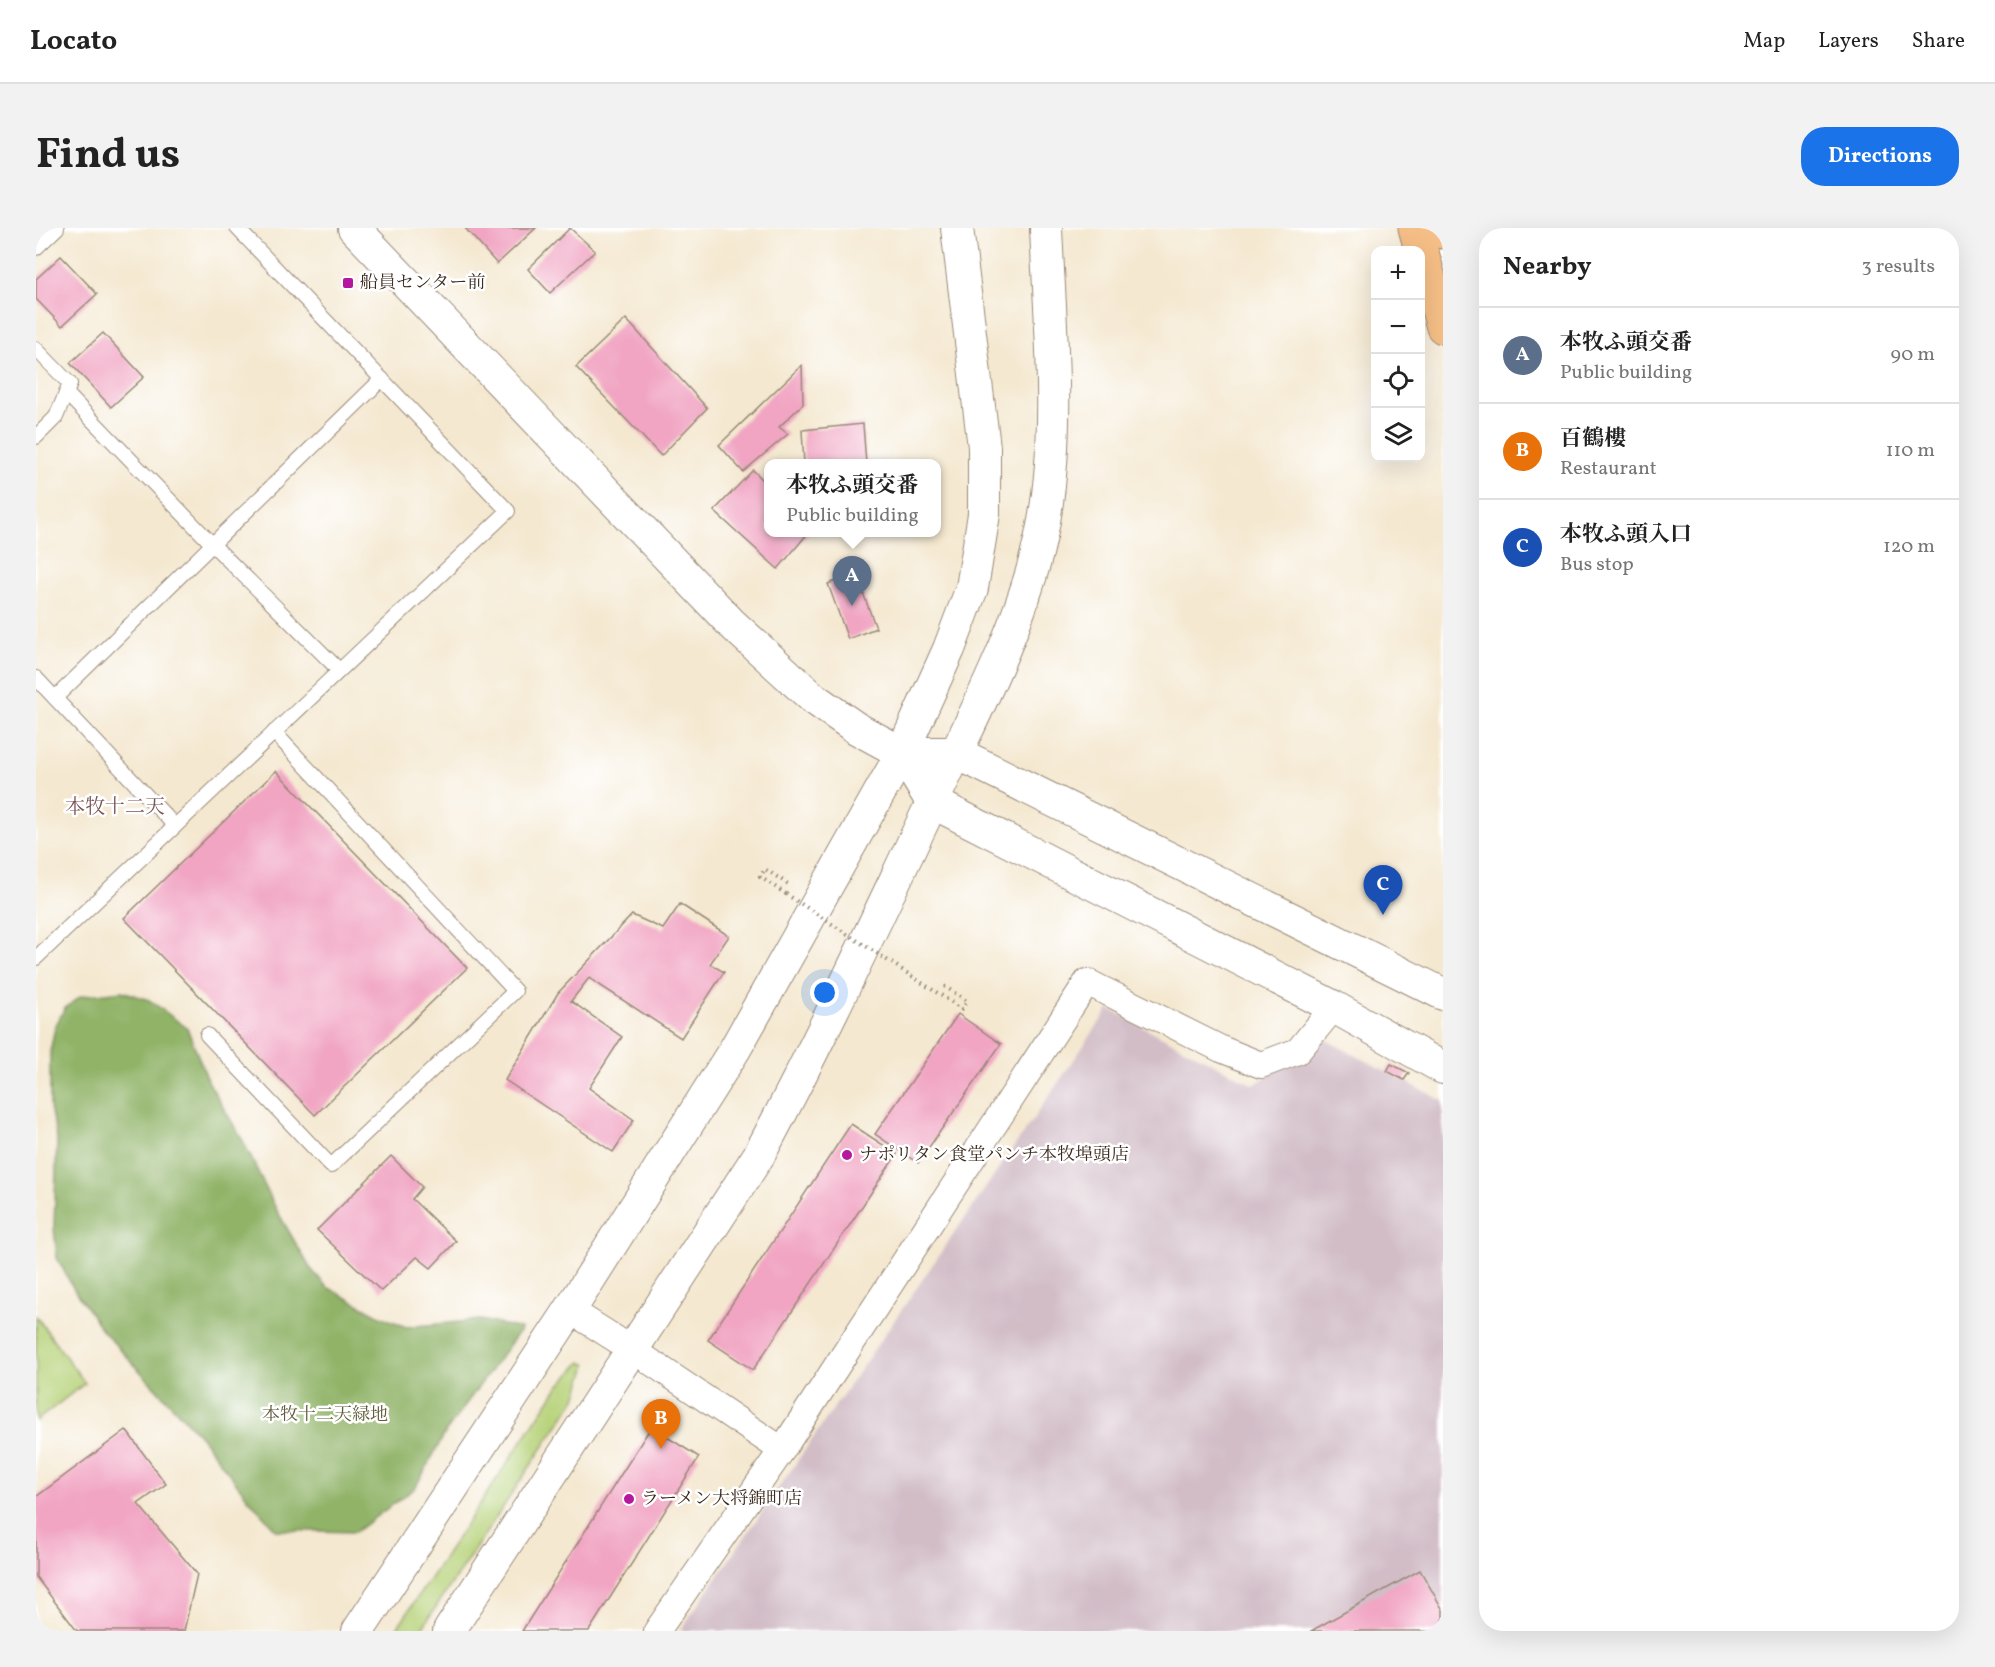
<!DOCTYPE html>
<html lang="en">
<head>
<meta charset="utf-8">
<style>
  :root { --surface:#fff; --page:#f2f2f2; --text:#222; --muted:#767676; --line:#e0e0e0; --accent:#1a73e8 }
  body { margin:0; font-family:Vollkorn,"Noto Serif JP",serif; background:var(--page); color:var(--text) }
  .controls { position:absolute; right:18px; top:18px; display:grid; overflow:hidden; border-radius:12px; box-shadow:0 6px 24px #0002 }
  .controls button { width:54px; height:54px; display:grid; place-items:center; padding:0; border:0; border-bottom:2px solid var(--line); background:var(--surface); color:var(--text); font:30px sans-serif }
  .you { position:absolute; left:789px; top:765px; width:21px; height:21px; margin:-15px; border:4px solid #fff; border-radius:50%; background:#1a73e8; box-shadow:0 0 0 9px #1a73e833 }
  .badge { display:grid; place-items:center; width:39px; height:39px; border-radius:50%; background:var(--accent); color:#fff; font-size:20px; font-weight:700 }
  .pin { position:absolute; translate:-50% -50px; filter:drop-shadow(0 2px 3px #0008) }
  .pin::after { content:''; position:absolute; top:32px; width:21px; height:18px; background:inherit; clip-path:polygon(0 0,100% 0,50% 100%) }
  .popup { position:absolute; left:728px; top:231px; width:177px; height:78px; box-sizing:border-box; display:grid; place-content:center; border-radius:12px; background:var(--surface); filter:drop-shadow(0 2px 4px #0005); font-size:20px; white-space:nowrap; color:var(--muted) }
  .popup b { font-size:22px; color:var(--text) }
  .popup::after { content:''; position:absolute; left:50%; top:100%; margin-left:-12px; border:12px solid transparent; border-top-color:var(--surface) }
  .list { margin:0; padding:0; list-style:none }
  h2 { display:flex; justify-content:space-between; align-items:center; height:78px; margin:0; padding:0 24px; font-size:26px }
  h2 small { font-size:20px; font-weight:400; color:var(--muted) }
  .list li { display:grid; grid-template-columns:39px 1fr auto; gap:18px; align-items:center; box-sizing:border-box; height:96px; padding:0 24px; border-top:2px solid var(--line) }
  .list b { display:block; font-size:22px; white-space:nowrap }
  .list p { margin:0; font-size:20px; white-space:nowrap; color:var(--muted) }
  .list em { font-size:20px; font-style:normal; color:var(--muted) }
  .icon { flex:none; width:33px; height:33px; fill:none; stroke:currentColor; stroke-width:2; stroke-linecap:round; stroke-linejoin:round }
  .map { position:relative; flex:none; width:1407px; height:1403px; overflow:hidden; border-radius:24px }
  header { display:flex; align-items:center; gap:36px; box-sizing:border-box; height:84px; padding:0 30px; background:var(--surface); border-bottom:2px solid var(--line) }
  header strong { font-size:28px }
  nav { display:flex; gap:33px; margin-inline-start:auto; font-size:21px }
  .intro { display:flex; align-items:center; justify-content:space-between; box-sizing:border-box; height:144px; padding:0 36px }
  h1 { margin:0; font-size:42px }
  .button { padding:15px 27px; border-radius:24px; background:var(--accent); color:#fff; font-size:21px; font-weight:700 }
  main { display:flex; gap:36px; padding:0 36px }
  aside { flex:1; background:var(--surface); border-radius:24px; box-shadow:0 6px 24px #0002 }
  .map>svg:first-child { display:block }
  .industrial { fill:#d2bdc7 }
  .green { fill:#b5d177; stroke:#787e4a; stroke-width:1.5 }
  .forest { fill:#90b368; stroke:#666e43; stroke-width:1.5 }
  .building { fill:#f1a5c3 }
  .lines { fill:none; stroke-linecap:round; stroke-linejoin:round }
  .service-casing { stroke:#988977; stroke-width:16 }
  .minor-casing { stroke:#988977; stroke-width:28 }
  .tertiary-casing { stroke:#988977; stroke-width:34 }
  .trunk-casing { stroke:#988977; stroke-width:35 }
  .motorway-casing { stroke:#988977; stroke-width:35 }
  .path { stroke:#988977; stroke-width:4; stroke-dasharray:1.5 4.5; stroke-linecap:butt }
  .service { stroke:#fff; stroke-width:14 }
  .minor { stroke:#fff; stroke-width:26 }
  .tertiary { stroke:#fff; stroke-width:32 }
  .trunk { stroke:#f5be86; stroke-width:33 }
  .motorway { stroke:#f5be86; stroke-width:33 }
  .path-bridge { stroke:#988977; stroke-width:4; stroke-dasharray:1.5 4.5; stroke-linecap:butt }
  .poi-dot { fill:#b5179e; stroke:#fff; stroke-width:2 }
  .labels { text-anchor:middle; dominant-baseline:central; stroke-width:5; stroke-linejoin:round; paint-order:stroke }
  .poi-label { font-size:18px; fill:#3b2a1e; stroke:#fff; text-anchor:start }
  .park-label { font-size:18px; fill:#605c39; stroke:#fff }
  .neighbourhood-label { font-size:20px; fill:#7b5558; stroke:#fff }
</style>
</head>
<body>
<header>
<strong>Locato</strong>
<nav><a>Map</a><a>Layers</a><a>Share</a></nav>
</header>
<div class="intro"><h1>Find us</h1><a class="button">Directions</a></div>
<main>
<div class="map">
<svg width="1407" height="1403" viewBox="0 0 1407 1403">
  <rect width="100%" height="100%" fill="#fff"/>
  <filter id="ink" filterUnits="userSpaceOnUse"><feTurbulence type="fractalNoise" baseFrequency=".0167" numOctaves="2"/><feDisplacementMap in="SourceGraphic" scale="12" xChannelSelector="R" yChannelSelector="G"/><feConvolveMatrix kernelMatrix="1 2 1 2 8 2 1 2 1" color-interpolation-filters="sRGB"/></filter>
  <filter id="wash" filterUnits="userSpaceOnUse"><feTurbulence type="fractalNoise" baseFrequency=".008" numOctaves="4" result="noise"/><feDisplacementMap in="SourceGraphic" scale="24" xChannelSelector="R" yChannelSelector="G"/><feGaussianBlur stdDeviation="1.35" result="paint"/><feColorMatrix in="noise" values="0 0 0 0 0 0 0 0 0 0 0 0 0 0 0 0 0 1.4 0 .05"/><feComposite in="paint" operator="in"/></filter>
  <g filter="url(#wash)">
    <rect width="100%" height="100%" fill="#f4e8d0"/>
    <polygon class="industrial" points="1073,781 1218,857 1286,810 1407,873 1407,1403 644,1403"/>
    <g class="green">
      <polygon points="0,1088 49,1155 0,1193"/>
      <polygon points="545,1134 551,1137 540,1170 384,1403 359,1403 522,1159"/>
    </g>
    <polygon class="forest" points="86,763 113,772 151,800 173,855 207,913 241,983 274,1040 291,1059 342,1087 370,1099 445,1092 485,1101 411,1202 379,1260 319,1304 240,1302 212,1270 165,1209 66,1102 39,1063 21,1030 18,1000 21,911 14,880 14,824 19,799 29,780 45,768"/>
    <g id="blocks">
      <g class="building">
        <polygon points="429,0 500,0 461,36"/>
        <polygon points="534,0 559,23 514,65 492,41"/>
        <polygon points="25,28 61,66 26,98 0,71 0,51"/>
        <polygon points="590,91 671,180 625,228 540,139"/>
        <polygon points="67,105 108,149 75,179 34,135"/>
        <polygon points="766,137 767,176 743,199 752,206 707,244 683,217"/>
        <polygon points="827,196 830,236 768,236 766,202"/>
        <polygon points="717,242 732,257 732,304 773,304 742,341 678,283"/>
        <polygon points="820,346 840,400 812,411 792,356"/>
        <polygon points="240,543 431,740 279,887 88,690"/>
        <polygon points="644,676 693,708 674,736 688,744 645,810 553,750 535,773 586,809 553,860 598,892 577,924 469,852 522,765 596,687 627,701"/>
        <polygon points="922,786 965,816 882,935 839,906"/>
        <polygon points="1355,836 1373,845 1368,852 1351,843"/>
        <polygon points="815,896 861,926 717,1142 672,1112"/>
        <polygon points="355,928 386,959 376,971 420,1013 395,1040 381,1029 345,1063 281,1002"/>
        <polygon points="615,1199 663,1229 553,1403 486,1403"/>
        <polygon points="90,1202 130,1256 102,1276 161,1346 148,1403 41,1403 0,1349 0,1269"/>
        <polygon points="1384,1342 1407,1382 1407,1403 1275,1403"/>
      </g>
    </g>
  </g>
  <g filter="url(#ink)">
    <use href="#blocks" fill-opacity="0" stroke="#988977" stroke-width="1.5"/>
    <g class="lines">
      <defs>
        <g id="service">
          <polyline points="0,20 21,0"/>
          <polyline points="0,121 34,156 20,189 0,209"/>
          <polyline points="30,165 177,317 303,442"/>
          <polyline points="0,450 139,598"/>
          <polyline points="19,470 346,151"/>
          <polyline points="0,730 472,283 201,0"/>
          <polyline points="171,807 295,938 479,763 238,504"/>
        </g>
        <g id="minor">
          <polyline points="534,1082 597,1122 746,1222 621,1403"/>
          <polyline points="746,1222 1051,754 1185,821 1225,837 1262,823 1298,779"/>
        </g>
        <g id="tertiary">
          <polyline points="318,0 695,395 777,470 820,500 866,525 896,574 1298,779 1407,840"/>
          <polyline points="866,525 921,525 1407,766"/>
          <polyline points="322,1403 534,1082 699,821 866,525 913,421 936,360 948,286 948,219 921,0"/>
          <path d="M 413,1403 L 723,927 C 784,813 838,696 894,579 C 936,491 991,389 1008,293 C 1025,197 1014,97 1010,0"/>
        </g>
        <polyline id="trunk" points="1379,0 1407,99"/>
        <polyline id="motorway" points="1406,0 1407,4"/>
      </defs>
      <use href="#service" class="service-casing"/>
      <use href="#minor" class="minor-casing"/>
      <use href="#tertiary" class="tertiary-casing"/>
      <use href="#trunk" class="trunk-casing"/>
      <use href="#motorway" class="motorway-casing"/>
      <g class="path">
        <polyline points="750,666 724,649 729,641 755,658"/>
        <polyline points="900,764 926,781 931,773 905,756"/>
      </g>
      <use href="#service" class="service"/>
      <use href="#minor" class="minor"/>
      <use href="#tertiary" class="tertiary"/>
      <use href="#trunk" class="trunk"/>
      <use href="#motorway" class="motorway"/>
      <polyline class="path-bridge" points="750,666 900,764"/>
    </g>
  </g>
  <g class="poi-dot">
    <rect x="306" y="49" width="12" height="12" rx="3"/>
    <circle cx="811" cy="927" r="6"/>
    <circle cx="593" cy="1271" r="6"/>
  </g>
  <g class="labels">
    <g class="poi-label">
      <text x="324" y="55">船員センター前</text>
      <text x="823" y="927">ナポリタン食堂パンチ本牧埠頭店</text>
      <text x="605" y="1271">ラーメン大将錦町店</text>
    </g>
    <g class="park-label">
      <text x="289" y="1187">本牧十二天緑地</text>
    </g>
    <g class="neighbourhood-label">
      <text x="79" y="580">本牧十二天</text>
    </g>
  </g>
</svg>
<div class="controls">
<button>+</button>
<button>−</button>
<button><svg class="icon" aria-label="locate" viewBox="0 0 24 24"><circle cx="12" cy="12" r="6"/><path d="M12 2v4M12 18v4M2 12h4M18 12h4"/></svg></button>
<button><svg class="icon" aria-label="layers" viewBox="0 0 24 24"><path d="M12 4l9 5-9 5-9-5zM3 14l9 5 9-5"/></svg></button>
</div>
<div class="you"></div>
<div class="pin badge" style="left:816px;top:378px;background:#5c6f8a">A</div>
<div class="popup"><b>本牧ふ頭交番</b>Public building</div>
<div class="pin badge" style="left:625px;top:1221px;background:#e8710a">B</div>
<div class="pin badge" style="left:1347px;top:687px;background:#1a4fb4">C</div>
</div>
<aside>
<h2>Nearby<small>3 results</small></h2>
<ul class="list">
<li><span class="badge" style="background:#5c6f8a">A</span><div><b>本牧ふ頭交番</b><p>Public building</p></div><em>90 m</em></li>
<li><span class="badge" style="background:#e8710a">B</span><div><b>百鶴樓</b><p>Restaurant</p></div><em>110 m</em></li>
<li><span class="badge" style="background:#1a4fb4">C</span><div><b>本牧ふ頭入口</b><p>Bus stop</p></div><em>120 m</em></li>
</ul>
</aside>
</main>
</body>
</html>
